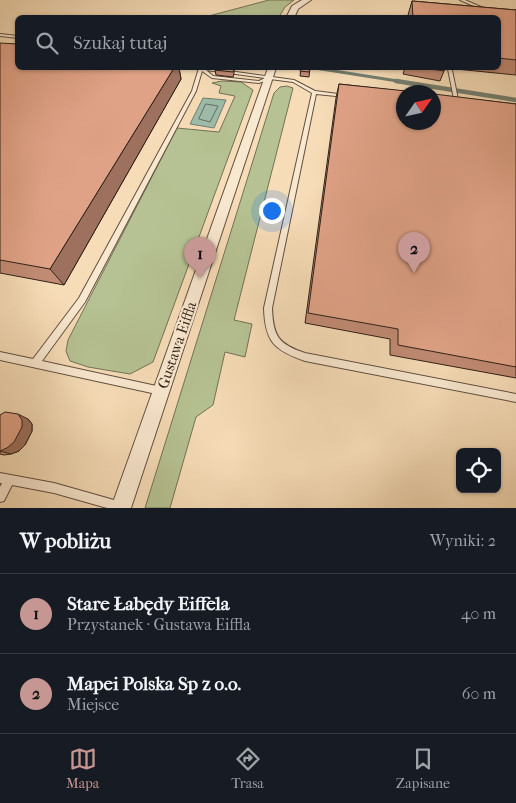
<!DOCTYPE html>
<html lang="pl">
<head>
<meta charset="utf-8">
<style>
  :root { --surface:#171b24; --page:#20242c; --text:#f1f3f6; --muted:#9ea1a6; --line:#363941; --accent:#c59692 }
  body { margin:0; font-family:"IM FELL French Canon",serif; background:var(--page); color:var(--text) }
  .controls { position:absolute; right:15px; bottom:15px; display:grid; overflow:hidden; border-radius:8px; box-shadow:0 1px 4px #0004 }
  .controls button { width:45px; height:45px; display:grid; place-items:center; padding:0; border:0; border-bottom:1px solid var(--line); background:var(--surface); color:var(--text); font:25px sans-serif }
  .compass { position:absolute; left:396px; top:85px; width:45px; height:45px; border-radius:50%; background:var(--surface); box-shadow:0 1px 4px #0004; rotate:56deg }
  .you { position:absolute; left:271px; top:210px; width:18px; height:18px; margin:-12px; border:4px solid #fff; border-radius:50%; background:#1a73e8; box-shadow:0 0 0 8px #1a73e833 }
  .badge { display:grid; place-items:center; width:32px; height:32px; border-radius:50%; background:var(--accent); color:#111; font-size:16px; font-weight:700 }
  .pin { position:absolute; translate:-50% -41px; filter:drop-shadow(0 1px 2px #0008) }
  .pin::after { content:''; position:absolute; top:26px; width:18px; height:15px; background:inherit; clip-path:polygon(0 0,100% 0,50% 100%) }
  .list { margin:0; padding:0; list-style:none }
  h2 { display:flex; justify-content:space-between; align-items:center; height:65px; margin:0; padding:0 20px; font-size:21px }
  h2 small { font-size:16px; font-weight:400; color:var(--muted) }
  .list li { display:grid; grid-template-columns:32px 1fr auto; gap:15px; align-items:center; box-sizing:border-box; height:80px; padding:0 20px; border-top:1px solid var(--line) }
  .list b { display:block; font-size:19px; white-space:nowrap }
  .list p { margin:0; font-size:16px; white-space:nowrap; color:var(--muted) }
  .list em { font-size:16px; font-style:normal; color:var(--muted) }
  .icon { flex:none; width:28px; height:28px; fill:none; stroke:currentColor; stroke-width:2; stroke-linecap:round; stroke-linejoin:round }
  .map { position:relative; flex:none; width:516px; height:508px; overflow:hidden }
  .search { position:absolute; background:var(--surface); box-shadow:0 1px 4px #0004; left:15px; right:15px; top:15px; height:55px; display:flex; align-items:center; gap:12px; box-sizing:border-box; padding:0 18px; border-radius:8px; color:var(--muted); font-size:19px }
  .sheet { height:225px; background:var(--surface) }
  nav { display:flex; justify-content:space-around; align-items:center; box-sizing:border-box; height:70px; border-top:1px solid var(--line); background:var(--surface); font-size:14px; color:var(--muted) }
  nav a { display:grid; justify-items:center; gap:2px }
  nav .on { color:var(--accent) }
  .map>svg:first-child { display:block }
  .green { fill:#b6c293; stroke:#727256 }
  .water { fill:#9dbcaa; stroke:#717e70 }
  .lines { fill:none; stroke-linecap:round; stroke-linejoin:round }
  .shore { stroke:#666e61; stroke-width:1 }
  .stream-far1 { stroke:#717e70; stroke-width:3 }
  .stream { stroke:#717e70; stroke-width:4.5 }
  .service-casing { stroke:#615040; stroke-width:2 }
  .minor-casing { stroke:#615040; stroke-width:2 }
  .service { fill:#f9e8d0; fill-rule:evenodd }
  .minor { fill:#f9e8d0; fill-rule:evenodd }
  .wall { fill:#c18b74; stroke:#2f2118 }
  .shaded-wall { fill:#9d715e; stroke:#2f2118 }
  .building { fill:#e0a287; stroke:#2f2118 }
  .labels { text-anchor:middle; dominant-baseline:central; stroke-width:4.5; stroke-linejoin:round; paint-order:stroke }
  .street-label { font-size:15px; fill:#2f2118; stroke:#f9e8d0 }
</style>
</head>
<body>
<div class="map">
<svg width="516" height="508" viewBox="0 0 516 508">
  <rect width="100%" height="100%" fill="#f6dcb7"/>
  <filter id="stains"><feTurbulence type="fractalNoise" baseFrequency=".004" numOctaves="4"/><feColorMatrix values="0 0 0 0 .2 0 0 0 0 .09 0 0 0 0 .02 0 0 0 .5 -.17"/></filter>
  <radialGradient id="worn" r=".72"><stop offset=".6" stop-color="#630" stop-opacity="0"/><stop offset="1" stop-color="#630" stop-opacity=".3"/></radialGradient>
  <g class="green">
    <polygon points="269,0 294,0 285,7 279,17 205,17"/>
    <polygon points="222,81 241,82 253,90 153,362 130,374 88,367 70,361 66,351 68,340 177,128 219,132 235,96 219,93 221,86 212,83"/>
    <polygon points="287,86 293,88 234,320 252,324 245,357 225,352 213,405 196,417 170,508 145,508 274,93 280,87"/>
  </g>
  <polygon class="water" points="203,98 226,100 214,128 190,124"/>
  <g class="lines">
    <polygon class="shore" points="206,104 218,106 210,122 199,119"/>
    <polyline class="stream-far1" points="315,68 404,82"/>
    <polyline class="stream" points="396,81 516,100"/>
    <defs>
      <g id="service">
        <polygon points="460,0 465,0 490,11 487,12"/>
        <polygon points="0,34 18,36 18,38 0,36"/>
        <path d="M 199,68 L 207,68 L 294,80 L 315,91 L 346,95 L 348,96 L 346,97 L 316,94 L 272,308 C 273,336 278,344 305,353 L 516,394 L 516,402 L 305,361 C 274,350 265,342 264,308 L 312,93 L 293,82 L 270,79 L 259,83 L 212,78 L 202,71 L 196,91 L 85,302 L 42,361 L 161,387 L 164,388 L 165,391 L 164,394 L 161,395 L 0,360 L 0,352 L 33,359 L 79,298 L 192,91 ZM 206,70 L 265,78 L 259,81 L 213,76 Z"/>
        <polygon points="448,69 452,70 459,104 459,105 455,104"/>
        <polygon points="0,473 54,483 121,502 125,503 126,507 126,508 107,508 54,493 12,485 4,501 0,502 0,487 2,483 0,483"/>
      </g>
      <g id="minor">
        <polygon points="302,0 311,0 298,9 294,18 286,18 292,6"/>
        <polygon points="268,68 276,68 131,508 111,508"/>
      </g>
    </defs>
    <use href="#service" class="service-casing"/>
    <use href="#minor" class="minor-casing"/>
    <use href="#service" class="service"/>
    <use href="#minor" class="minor"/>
  </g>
  <g class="wall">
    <polygon points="412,1 516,10 516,75 445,68 444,71 440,81 403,74 405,68 498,68 498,18 408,18 408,15"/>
    <polygon points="0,43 18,68 179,68 181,79 64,285 0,273"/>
    <polygon points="301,68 310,68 309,77 300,76"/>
    <polygon points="234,69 234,74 233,77 216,75 215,70"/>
    <polygon points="339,84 516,104 516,378 390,355 390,339 305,323 336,98"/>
    <polygon points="0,415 28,419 32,424 32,431 25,445 19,451 11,454 4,455 0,454"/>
  </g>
  <g class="shaded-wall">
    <polygon points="174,68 179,68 181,79 64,285 50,269"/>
    <polygon points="18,414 28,419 32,424 32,431 25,445 19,451 11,454 0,451"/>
  </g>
  <g class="building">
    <polygon points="412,1 516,10 516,60 498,58 498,18 413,18"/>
    <polygon points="0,43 18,44 18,68 174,68 50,269 0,260"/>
    <polygon points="216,68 218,68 234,69 233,72 215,70"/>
    <polygon points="301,68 310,68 309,72 300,71"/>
    <polygon points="424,68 445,68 444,71"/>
    <polygon points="339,84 416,92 404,92 404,122 434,122 434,94 516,104 516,367 398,345 398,329 308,313"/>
    <polygon points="5,412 18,414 22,420 22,427 14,442 7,448 0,451 0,415"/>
  </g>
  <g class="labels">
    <g class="street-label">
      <text transform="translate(177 345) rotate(-71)">Gustawa Eiffla</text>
    </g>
  </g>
  <rect width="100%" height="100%" filter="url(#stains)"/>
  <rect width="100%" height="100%" fill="url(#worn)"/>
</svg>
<div class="controls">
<button><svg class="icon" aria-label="locate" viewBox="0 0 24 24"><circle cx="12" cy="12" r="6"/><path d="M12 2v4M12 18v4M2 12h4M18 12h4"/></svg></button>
</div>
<svg class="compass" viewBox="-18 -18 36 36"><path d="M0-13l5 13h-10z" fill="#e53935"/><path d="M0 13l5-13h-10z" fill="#9ea1a6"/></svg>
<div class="you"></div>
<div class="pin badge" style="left:200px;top:278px">1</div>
<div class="pin badge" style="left:414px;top:273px">2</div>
<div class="search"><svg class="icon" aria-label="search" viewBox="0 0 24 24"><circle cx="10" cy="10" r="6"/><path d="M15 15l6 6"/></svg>Szukaj tutaj</div>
</div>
<section class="sheet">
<h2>W pobliżu<small>Wyniki: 2</small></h2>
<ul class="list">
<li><span class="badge">1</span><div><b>Stare Łabędy Eiffela</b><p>Przystanek · Gustawa Eiffla</p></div><em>40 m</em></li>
<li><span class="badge">2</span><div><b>Mapei Polska Sp z o.o.</b><p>Miejsce</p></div><em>60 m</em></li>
</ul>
</section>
<nav>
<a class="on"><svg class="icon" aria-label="map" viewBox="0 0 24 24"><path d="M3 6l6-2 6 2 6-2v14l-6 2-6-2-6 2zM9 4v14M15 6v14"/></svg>Mapa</a>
<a><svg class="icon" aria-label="directions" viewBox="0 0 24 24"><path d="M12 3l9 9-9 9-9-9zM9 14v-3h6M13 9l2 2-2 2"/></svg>Trasa</a>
<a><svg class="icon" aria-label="saved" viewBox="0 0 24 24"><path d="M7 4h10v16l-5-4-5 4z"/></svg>Zapisane</a>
</nav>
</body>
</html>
